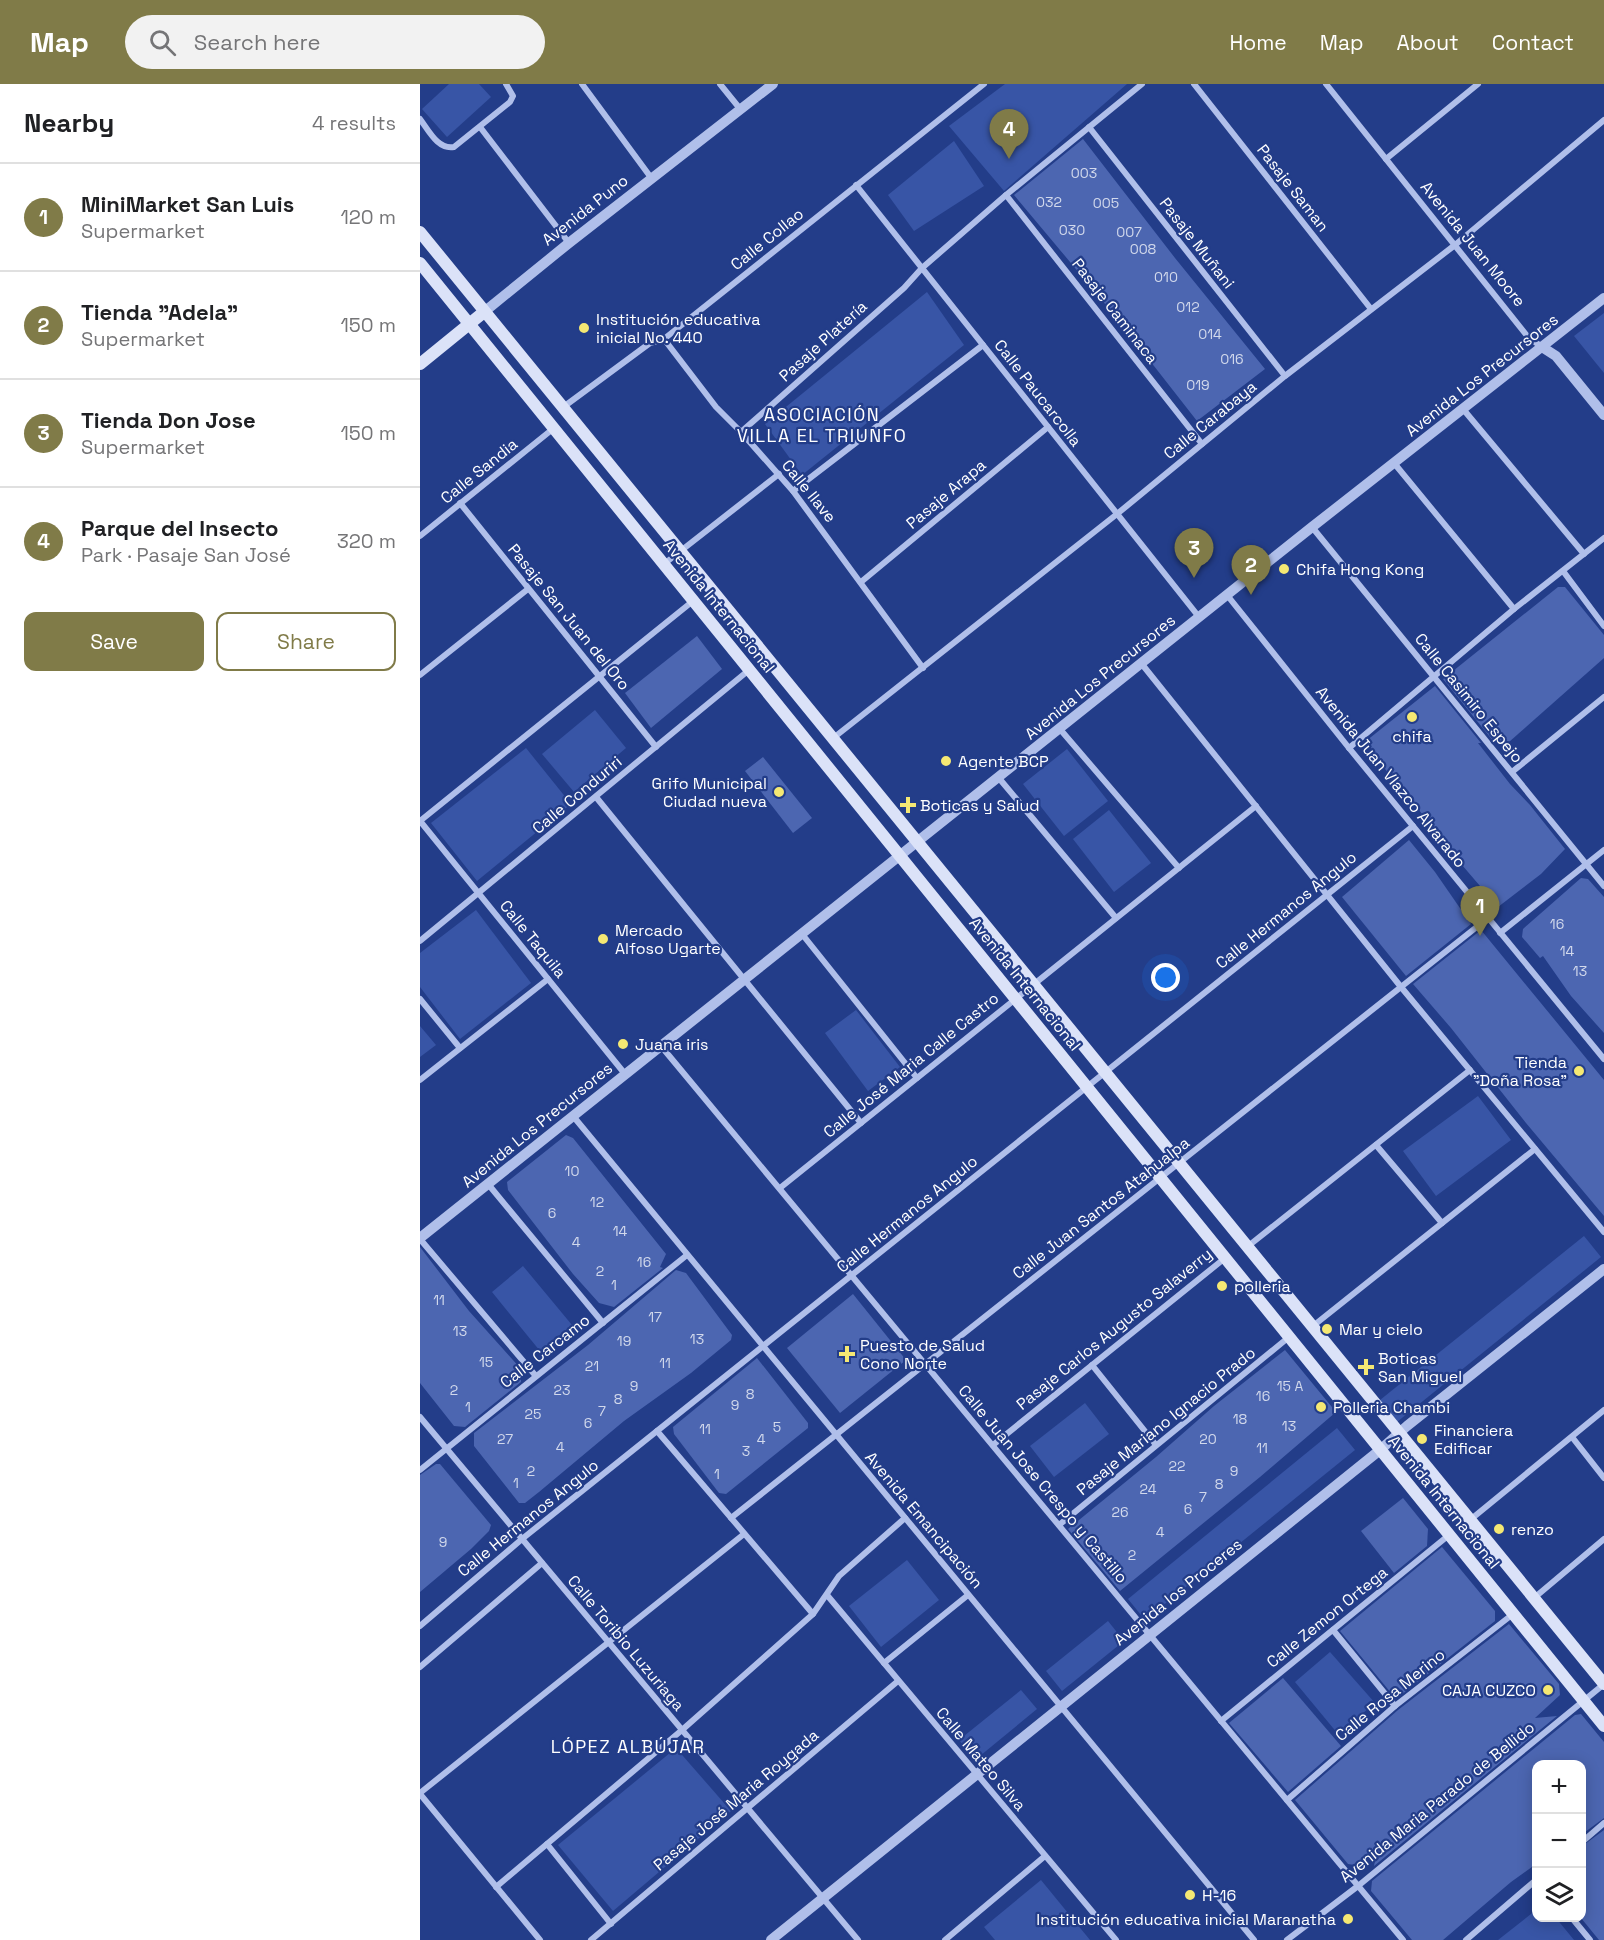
<!DOCTYPE html>
<html lang="en">
<head>
<meta charset="utf-8">
<style>
  :root { --surface:#fff; --page:#f2f2f2; --text:#202124; --muted:#757577; --line:#e0e0e0; --accent:#807b48 }
  body { margin:0; font-family:"Space Grotesk",sans-serif; background:var(--page); color:var(--text) }
  .controls { position:absolute; right:18px; bottom:18px; display:grid; overflow:hidden; border-radius:12px; box-shadow:0 3px 15px #0003 }
  .controls button { width:54px; height:54px; display:grid; place-items:center; padding:0; border:0; border-bottom:2px solid var(--line); background:var(--surface); color:var(--text); font:30px sans-serif }
  .you { position:absolute; left:746px; top:894px; width:21px; height:21px; margin:-15px; border:4px solid #fff; border-radius:50%; background:#1a73e8; box-shadow:0 0 0 9px #1a73e833 }
  .badge { display:grid; place-items:center; width:39px; height:39px; border-radius:50%; background:var(--accent); color:#fff; font-size:20px; font-weight:700 }
  .pin { position:absolute; translate:-50% -50px; filter:drop-shadow(0 2px 3px #0008) }
  .pin::after { content:''; position:absolute; top:32px; width:21px; height:18px; background:inherit; clip-path:polygon(0 0,100% 0,50% 100%) }
  .list { margin:0; padding:0; list-style:none }
  h2 { display:flex; justify-content:space-between; align-items:center; height:78px; margin:0; padding:0 24px; font-size:26px }
  h2 small { font-size:20px; font-weight:400; color:var(--muted) }
  .list li { display:grid; grid-template-columns:39px 1fr auto; gap:18px; align-items:center; box-sizing:border-box; height:108px; padding:0 24px; border-top:2px solid var(--line) }
  .list b { display:block; font-size:22px; white-space:nowrap }
  .list p { margin:0; font-size:20px; white-space:nowrap; color:var(--muted) }
  .list em { font-size:20px; font-style:normal; color:var(--muted) }
  .actions { display:flex; gap:12px; padding:18px 24px }
  .actions a { flex:1; padding:14px 0; border:2px solid var(--accent); border-radius:12px; text-align:center; font-size:21px; color:var(--accent) }
  .actions .main { background:var(--accent); color:#fff }
  .icon { flex:none; width:33px; height:33px; fill:none; stroke:currentColor; stroke-width:2; stroke-linecap:round; stroke-linejoin:round }
  .map { position:relative; flex:none; width:1184px; height:1856px; overflow:hidden }
  header { display:flex; align-items:center; gap:36px; box-sizing:border-box; height:84px; padding:0 30px; background:var(--accent); color:#fff }
  header strong { font-size:28px }
  nav { display:flex; gap:33px; margin-inline-start:auto; font-size:21px }
  .search { width:420px; height:54px; background:var(--page); display:flex; align-items:center; gap:15px; box-sizing:border-box; padding:0 21px; border-radius:33px; color:var(--muted); font-size:22px }
  main { display:flex }
  aside { flex:1; background:var(--surface) }
  .map>svg:first-child { display:block }
  .green { fill:#3855a6 }
  .building { fill:#4c66b1 }
  .lines { fill:none; stroke-linecap:round; stroke-linejoin:round }
  .minor { stroke:#b0bfea; stroke-width:6 }
  .tertiary { stroke:#b0bfea; stroke-width:10 }
  .secondary { stroke:#dbe2f8; stroke-width:12 }
  .poi-dot { fill:#f5e873; stroke:#233d89; stroke-width:2 }
  .labels { text-anchor:middle; dominant-baseline:central; stroke-width:4.5; stroke-linejoin:round; paint-order:stroke }
  .number-label { font-size:14px; fill:#d2d9ec }
  .street-label { font-size:16px; fill:#fff; stroke:#233d89 }
  .poi-label { font-size:16px; fill:#fff; stroke:#233d89; text-anchor:start }
  .neighbourhood-label { font-size:18px; letter-spacing:1.5px; fill:#fff; stroke:#233d89 }
</style>
</head>
<body>
<header>
<strong>Map</strong>
<div class="search"><svg class="icon" aria-label="search" viewBox="0 0 24 24"><circle cx="10" cy="10" r="6"/><path d="M15 15l6 6"/></svg>Search here</div>
<nav><a>Home</a><a>Map</a><a>About</a><a>Contact</a></nav>
</header>
<main>
<aside>
<h2>Nearby<small>4 results</small></h2>
<ul class="list">
<li><span class="badge">1</span><div><b>MiniMarket San Luis</b><p>Supermarket</p></div><em>120 m</em></li>
<li><span class="badge">2</span><div><b>Tienda &quot;Adela&quot;</b><p>Supermarket</p></div><em>150 m</em></li>
<li><span class="badge">3</span><div><b>Tienda Don Jose</b><p>Supermarket</p></div><em>150 m</em></li>
<li><span class="badge">4</span><div><b>Parque del Insecto</b><p>Park · Pasaje San José</p></div><em>320 m</em></li>
</ul>
<div class="actions"><a class="main">Save</a><a>Share</a></div>
</aside>
<div class="map">
<svg width="1184" height="1856" viewBox="0 0 1184 1856">
  <rect width="100%" height="100%" fill="#233d89"/>
  <g class="green">
    <polygon points="29,0 59,0 71,13 27,53 2,25"/>
    <polygon points="585,0 707,0 584,107 529,42"/>
    <polygon points="534,57 564,102 494,147 468,111"/>
    <polygon points="507,208 544,261 382,391 345,340"/>
    <polygon points="1184,229 1184,289 1154,252"/>
    <polygon points="175,626 206,664 154,708 122,670"/>
    <polygon points="106,664 151,720 57,797 11,739"/>
    <polygon points="647,665 688,717 644,752 603,700"/>
    <polygon points="689,726 731,779 694,808 653,755"/>
    <polygon points="56,826 111,899 40,955 0,903 0,869"/>
    <polygon points="436,926 480,983 448,1007 405,949"/>
    <polygon points="0,942 16,961 0,973"/>
    <polygon points="1058,1012 1091,1056 1016,1112 983,1067"/>
    <polygon points="1164,1152 1181,1173 977,1338 960,1316"/>
    <polygon points="103,1182 152,1241 120,1267 72,1208"/>
    <polygon points="665,1319 689,1350 634,1393 610,1362"/>
    <polygon points="917,1344 935,1366 725,1536 708,1515"/>
    <polygon points="487,1476 519,1516 461,1563 429,1522"/>
    <polygon points="688,1537 704,1557 642,1607 626,1587"/>
    <polygon points="910,1568 955,1619 918,1650 875,1598"/>
    <polygon points="601,1606 617,1625 555,1676 539,1656"/>
    <polygon points="256,1664 311,1727 193,1827 138,1761"/>
    <polygon points="621,1796 670,1856 575,1856 564,1843"/>
    <polygon points="1116,1826 1116,1834 1136,1834 1154,1856 1078,1856"/>
  </g>
  <g class="building">
    <polygon points="663,55 755,174 845,285 777,337 691,227 594,111"/>
    <polygon points="1138,503 1145,503 1184,551 1184,574 1089,658 1074,658 1023,595"/>
    <polygon points="277,552 302,585 231,644 205,609"/>
    <polygon points="1015,602 1061,659 1058,659 1090,700 1110,721 1145,765 1121,790 1078,823 1036,774 989,713 988,714 970,692 946,657"/>
    <polygon points="343,673 392,734 373,749 325,687"/>
    <polygon points="989,756 1015,788 1051,840 986,892 922,813"/>
    <polygon points="1161,794 1168,795 1184,813 1184,949 1151,912 1123,872 1120,874 1102,853 1103,845"/>
    <polygon points="1061,846 1184,996 1184,1132 1106,1039 1031,944 993,900"/>
    <polygon points="146,1051 153,1054 246,1170 240,1183 243,1184 194,1223 179,1219 153,1190 88,1106 87,1098"/>
    <polygon points="0,1163 49,1227 101,1285 101,1298 45,1343 34,1342 0,1299"/>
    <polygon points="256,1186 266,1189 312,1251 311,1256 271,1289 204,1337 119,1408 105,1419 99,1419 54,1362 54,1349 168,1261"/>
    <polygon points="433,1210 486,1276 420,1329 367,1264"/>
    <polygon points="865,1266 916,1328 840,1393 700,1507 648,1445 736,1373 794,1322"/>
    <polygon points="337,1274 388,1339 388,1344 306,1410 299,1409 254,1350 253,1343"/>
    <polygon points="16,1380 20,1380 71,1441 69,1447 51,1465 0,1508 0,1391"/>
    <polygon points="983,1414 1008,1445 1007,1462 974,1489 941,1447"/>
    <polygon points="1022,1463 1075,1527 1075,1537 976,1615 920,1547"/>
    <polygon points="1089,1540 1139,1600 1140,1611 1115,1634 1137,1632 954,1782 957,1764 935,1781 928,1780 875,1716 978,1626"/>
    <polygon points="863,1594 921,1662 868,1708 809,1639"/>
    <polygon points="1161,1630 1184,1658 1184,1734 1161,1751 1161,1680 1116,1680 1116,1780 1091,1798 1023,1856 992,1856 951,1807 952,1797 1155,1631"/>
    <polygon points="1184,1746 1184,1856 1179,1856 1161,1834 1161,1763"/>
  </g>
  <g class="lines">
    <g class="minor">
      <polyline points="162,0 232,95"/>
      <polyline points="300,0 321,26"/>
      <polyline points="774,0 951,225"/>
      <polyline points="906,0 1108,253 1122,263"/>
      <path d="M 0,35 C 9,47 18,66 34,63 L 90,18 L 93,12 L 86,0"/>
      <polyline points="60,43 149,159"/>
      <polyline points="669,43 865,292"/>
      <polyline points="966,75 1058,0"/>
      <polyline points="436,101 779,533"/>
      <polyline points="586,111 782,360"/>
      <polyline points="244,255 296,323 321,348 373,407 503,584"/>
      <polyline points="142,324 230,259 244,255 564,0"/>
      <polyline points="1043,325 1164,470"/>
      <polyline points="321,348 484,204 502,184 586,111 722,0"/>
      <polyline points="974,379 1094,525"/>
      <polyline points="373,407 563,261"/>
      <polyline points="40,419 236,663"/>
      <polyline points="892,443 1184,802"/>
      <polyline points="0,452 134,344"/>
      <polyline points="244,480 359,390"/>
      <polyline points="1143,487 1184,542"/>
      <polyline points="441,498 628,343"/>
      <polyline points="807,511 929,664 1184,975"/>
      <polyline points="721,579 981,903 1184,1148"/>
      <polyline points="0,591 108,505"/>
      <polyline points="639,644 759,784"/>
      <polyline points="412,655 697,430 865,292 1035,161 1184,36"/>
      <polyline points="929,664 1094,525 1184,454"/>
      <polyline points="1092,688 1184,613"/>
      <polyline points="578,693 696,834"/>
      <polyline points="176,713 441,1039"/>
      <polyline points="0,737 273,517"/>
      <polyline points="0,737 205,990"/>
      <polyline points="1080,849 1184,766"/>
      <polyline points="382,850 497,994"/>
      <polyline points="0,857 329,586"/>
      <polyline points="0,915 40,964"/>
      <polyline points="241,962 983,1856"/>
      <polyline points="0,996 128,895"/>
      <polyline points="153,1032 834,1856"/>
      <polyline points="956,1061 1022,1139"/>
      <polyline points="68,1100 183,1239"/>
      <polyline points="360,1104 836,722"/>
      <polyline points="0,1155 115,1291"/>
      <polyline points="827,1163 1050,986"/>
      <polyline points="893,1242 1115,1065"/>
      <polyline points="672,1281 736,1361"/>
      <polyline points="0,1333 438,1856"/>
      <polyline points="237,1347 393,1530"/>
      <polyline points="1152,1353 1184,1394"/>
      <polyline points="573,1361 805,1174"/>
      <polyline points="0,1386 267,1171"/>
      <polyline points="311,1434 1068,834"/>
      <polyline points="1050,1436 1184,1326"/>
      <polyline points="639,1441 869,1253"/>
      <polyline points="407,1511 696,1856"/>
      <polyline points="1114,1514 1184,1455"/>
      <polyline points="0,1542 102,1455 993,742"/>
      <polyline points="913,1546 975,1622"/>
      <polyline points="464,1579 548,1511"/>
      <polyline points="0,1583 122,1479"/>
      <polyline points="801,1637 1029,1451"/>
      <polyline points="0,1709 324,1450"/>
      <polyline points="0,1710 120,1856"/>
      <polyline points="867,1716 975,1622 1093,1530"/>
      <polyline points="1162,1758 1184,1739"/>
      <polyline points="127,1760 191,1840"/>
      <polyline points="76,1803 262,1646 393,1530 419,1492 485,1434"/>
      <polyline points="1152,1834 1170,1856"/>
      <polyline points="171,1856 478,1597"/>
      <polyline points="525,1856 625,1772"/>
      <polyline points="867,1856 938,1802 1184,1600"/>
      <polyline points="1046,1856 1116,1796"/>
    </g>
    <g class="tertiary">
      <polyline points="64,228 149,159 353,0"/>
      <polyline points="1122,263 1136,272 1184,331"/>
      <polyline points="0,1154 892,443 1184,214"/>
      <polyline points="351,1856 960,1366 987,1342 1184,1185"/>
    </g>
    <g class="secondary">
      <polyline points="0,148 1184,1600"/>
      <polyline points="0,179 1184,1642"/>
      <polyline points="0,280 64,228"/>
    </g>
  </g>
  <g class="poi-dot">
    <circle cx="164" cy="244" r="6"/>
    <circle cx="864" cy="485" r="6"/>
    <circle cx="992" cy="633" r="6"/>
    <circle cx="526" cy="677" r="6"/>
    <circle cx="359" cy="708" r="6"/>
    <path d="M485 712h6v6h6v6h-6v6h-6v-6h-6v-6h6z"/>
    <circle cx="183" cy="855" r="6"/>
    <circle cx="203" cy="960" r="6"/>
    <circle cx="1159" cy="987" r="6"/>
    <circle cx="802" cy="1202" r="6"/>
    <circle cx="907" cy="1245" r="6"/>
    <path d="M424 1261h6v6h6v6h-6v6h-6v-6h-6v-6h6z"/>
    <path d="M943 1274h6v6h6v6h-6v6h-6v-6h-6v-6h6z"/>
    <circle cx="901" cy="1323" r="6"/>
    <circle cx="1002" cy="1355" r="6"/>
    <circle cx="1079" cy="1445" r="6"/>
    <circle cx="1128" cy="1606" r="6"/>
    <circle cx="770" cy="1811" r="6"/>
    <circle cx="928" cy="1835" r="6"/>
  </g>
  <g class="labels">
    <g class="number-label">
      <text x="664" y="89">003</text>
      <text x="629" y="118">032</text>
      <text x="686" y="119">005</text>
      <text x="652" y="146">030</text>
      <text x="709" y="148">007</text>
      <text x="723" y="165">008</text>
      <text x="746" y="193">010</text>
      <text x="768" y="223">012</text>
      <text x="790" y="250">014</text>
      <text x="812" y="275">016</text>
      <text x="778" y="301">019</text>
      <text x="1137" y="840">16</text>
      <text x="1147" y="867">14</text>
      <text x="1160" y="887">13</text>
      <text x="152" y="1087">10</text>
      <text x="177" y="1118">12</text>
      <text x="132" y="1129">6</text>
      <text x="200" y="1147">14</text>
      <text x="156" y="1158">4</text>
      <text x="224" y="1178">16</text>
      <text x="180" y="1187">2</text>
      <text x="194" y="1201">1</text>
      <text x="19" y="1216">11</text>
      <text x="235" y="1233">17</text>
      <text x="40" y="1247">13</text>
      <text x="277" y="1255">13</text>
      <text x="204" y="1257">19</text>
      <text x="66" y="1278">15</text>
      <text x="245" y="1279">11</text>
      <text x="172" y="1282">21</text>
      <text x="214" y="1302">9</text>
      <text x="870" y="1302">15 A</text>
      <text x="34" y="1306">2</text>
      <text x="142" y="1306">23</text>
      <text x="330" y="1310">8</text>
      <text x="843" y="1312">16</text>
      <text x="198" y="1315">8</text>
      <text x="315" y="1321">9</text>
      <text x="48" y="1323">1</text>
      <text x="182" y="1327">7</text>
      <text x="113" y="1330">25</text>
      <text x="820" y="1335">18</text>
      <text x="168" y="1339">6</text>
      <text x="869" y="1342">13</text>
      <text x="357" y="1343">5</text>
      <text x="285" y="1345">11</text>
      <text x="85" y="1355">27</text>
      <text x="341" y="1355">4</text>
      <text x="788" y="1355">20</text>
      <text x="140" y="1363">4</text>
      <text x="842" y="1364">11</text>
      <text x="326" y="1367">3</text>
      <text x="757" y="1382">22</text>
      <text x="111" y="1387">2</text>
      <text x="814" y="1387">9</text>
      <text x="297" y="1390">1</text>
      <text x="96" y="1399">1</text>
      <text x="799" y="1400">8</text>
      <text x="728" y="1405">24</text>
      <text x="783" y="1413">7</text>
      <text x="768" y="1425">6</text>
      <text x="700" y="1428">26</text>
      <text x="740" y="1448">4</text>
      <text x="23" y="1458">9</text>
      <text x="712" y="1471">2</text>
    </g>
    <g class="street-label">
      <text transform="translate(873 104) rotate(52)">Pasaje Saman</text>
      <text transform="translate(165 126) rotate(-38)">Avenida Puno</text>
      <text transform="translate(347 155) rotate(-39)">Calle Collao</text>
      <text transform="translate(777 159) rotate(52)">Pasaje Muñani</text>
      <text transform="translate(1053 160) rotate(51)">Avenida Juan Moore</text>
      <text transform="translate(695 227) rotate(52)">Pasaje Caminaca</text>
      <text transform="translate(403 257) rotate(-42)">Pasaje Platería</text>
      <text transform="translate(1062 291) rotate(-38)">Avenida Los Precursores</text>
      <text transform="translate(618 309) rotate(52)">Calle Paucarcolla</text>
      <text transform="translate(790 336) rotate(-39)">Calle Carabaya</text>
      <text transform="translate(59 387) rotate(-39)">Calle Sandia</text>
      <text transform="translate(389 407) rotate(51)">Calle Ilave</text>
      <text transform="translate(526 410) rotate(-40)">Pasaje Arapa</text>
      <text transform="translate(299 522) rotate(51)">Avenida Internacional</text>
      <text transform="translate(149 533) rotate(51)">Pasaje San Juan del Oro</text>
      <text transform="translate(680 593) rotate(-39)">Avenida Los Precursores</text>
      <text transform="translate(1049 614) rotate(51)">Calle Casimiro Espejo</text>
      <text transform="translate(971 693) rotate(51)">Avenida Juan Vlazco Alvarado</text>
      <text transform="translate(157 711) rotate(-40)">Calle Conduriri</text>
      <text transform="translate(866 826) rotate(-39)">Calle Hermanos Angulo</text>
      <text transform="translate(113 855) rotate(51)">Calle Taquila</text>
      <text transform="translate(605 900) rotate(51)">Avenida Internacional</text>
      <text transform="translate(491 981) rotate(-39)">Calle José Maria Calle Castro</text>
      <text transform="translate(117 1041) rotate(-39)">Avenida Los Precursores</text>
      <text transform="translate(681 1124) rotate(-38)">Calle Juan Santos Atahualpa</text>
      <text transform="translate(487 1130) rotate(-39)">Calle Hermanos Angulo</text>
      <text transform="translate(694 1245) rotate(-39)">Pasaje Carlos Augusto Salaverry</text>
      <text transform="translate(125 1267) rotate(-38)">Calle Carcamo</text>
      <text transform="translate(746 1337) rotate(-39)">Pasaje Mariano Ignacio Prado</text>
      <text transform="translate(623 1400) rotate(50)">Calle Juan Jose Crespo y Castillo</text>
      <text transform="translate(1024 1418) rotate(51)">Avenida Internacional</text>
      <text transform="translate(108 1434) rotate(-39)">Calle Hermanos Angulo</text>
      <text transform="translate(504 1436) rotate(50)">Avenida Emancipación</text>
      <text transform="translate(758 1508) rotate(-39)">Avenida los Proceres</text>
      <text transform="translate(907 1533) rotate(-39)">Calle Zemon Ortega</text>
      <text transform="translate(206 1559) rotate(50)">Calle Toribio Luzuriaga</text>
      <text transform="translate(970 1611) rotate(-39)">Calle Rosa Merino</text>
      <text transform="translate(561 1675) rotate(50)">Calle Mateo Silva</text>
      <text transform="translate(316 1716) rotate(-40)">Pasaje José Maria Roygada</text>
      <text transform="translate(1017 1718) rotate(-39)">Avenida Maria Parado de Bellido</text>
    </g>
    <g class="poi-label">
      <text x="176" y="235">Institución educativa<tspan x="176" dy="18">inicial No. 440</tspan></text>
      <text x="876" y="485">Chifa Hong Kong</text>
      <text x="992" y="652" text-anchor="middle">chifa</text>
      <text x="538" y="677">Agente BCP</text>
      <text x="347" y="699" text-anchor="end">Grifo Municipal<tspan x="347" dy="18">Ciudad nueva</tspan></text>
      <text x="500" y="721">Boticas y Salud</text>
      <text x="195" y="846">Mercado<tspan x="195" dy="18">Alfoso Ugarte</tspan></text>
      <text x="215" y="960">Juana iris</text>
      <text x="1147" y="978" text-anchor="end">Tienda<tspan x="1147" dy="18">"Doña Rosa"</tspan></text>
      <text x="814" y="1202">polleria</text>
      <text x="919" y="1245">Mar y cielo</text>
      <text x="440" y="1261">Puesto de Salud<tspan x="440" dy="18">Cono Norte</tspan></text>
      <text x="958" y="1274">Boticas<tspan x="958" dy="18">San Miguel</tspan></text>
      <text x="913" y="1323">Polleria Chambi</text>
      <text x="1014" y="1346">Financiera<tspan x="1014" dy="18">Edificar</tspan></text>
      <text x="1091" y="1445">renzo</text>
      <text x="1116" y="1606" text-anchor="end">CAJA CUZCO</text>
      <text x="782" y="1811">H-16</text>
      <text x="916" y="1835" text-anchor="end">Institución educativa inicial Maranatha</text>
    </g>
    <g class="neighbourhood-label">
      <text x="402" y="330">ASOCIACIÓN<tspan x="402" dy="21">VILLA EL TRIUNFO</tspan></text>
      <text x="208" y="1662">LÓPEZ ALBÚJAR</text>
    </g>
  </g>
</svg>
<div class="controls">
<button>+</button>
<button>−</button>
<button><svg class="icon" aria-label="layers" viewBox="0 0 24 24"><path d="M12 4l9 5-9 5-9-5zM3 14l9 5 9-5"/></svg></button>
</div>
<div class="you"></div>
<div class="pin badge" style="left:1060px;top:852px">1</div>
<div class="pin badge" style="left:831px;top:511px">2</div>
<div class="pin badge" style="left:774px;top:494px">3</div>
<div class="pin badge" style="left:589px;top:75px">4</div>
</div>
</main>
</body>
</html>
